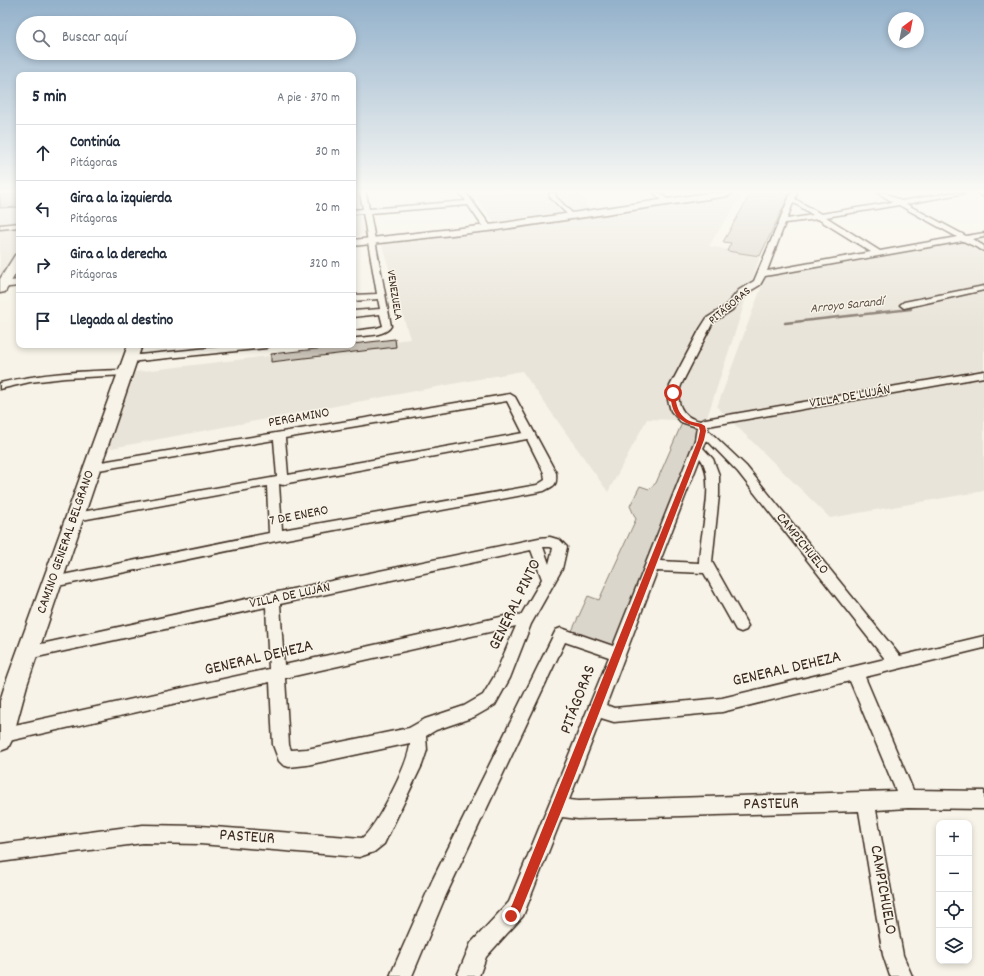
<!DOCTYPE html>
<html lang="es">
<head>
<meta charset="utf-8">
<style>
  :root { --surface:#fff; --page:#f6f6f7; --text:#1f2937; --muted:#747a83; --line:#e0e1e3 }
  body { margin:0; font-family:Dekko,sans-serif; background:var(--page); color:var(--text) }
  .controls { position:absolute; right:12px; bottom:12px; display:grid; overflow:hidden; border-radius:8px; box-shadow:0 2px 6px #0003 }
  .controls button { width:36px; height:36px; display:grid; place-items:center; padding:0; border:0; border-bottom:1px solid var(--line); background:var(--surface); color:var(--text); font:20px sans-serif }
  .compass { position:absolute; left:888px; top:12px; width:36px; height:36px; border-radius:50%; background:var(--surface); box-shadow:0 2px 6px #0003; rotate:32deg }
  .stop { position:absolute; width:12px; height:12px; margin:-9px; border:3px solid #c8321e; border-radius:50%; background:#fff }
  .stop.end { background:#c8321e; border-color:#fff; box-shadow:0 1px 4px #0008 }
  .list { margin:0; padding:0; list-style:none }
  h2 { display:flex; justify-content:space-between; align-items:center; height:52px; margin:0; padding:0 16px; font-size:17px }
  h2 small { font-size:13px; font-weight:400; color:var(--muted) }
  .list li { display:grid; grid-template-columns:26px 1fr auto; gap:12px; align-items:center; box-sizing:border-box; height:56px; padding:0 16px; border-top:1px solid var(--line) }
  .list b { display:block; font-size:15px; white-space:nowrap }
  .list p { margin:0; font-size:13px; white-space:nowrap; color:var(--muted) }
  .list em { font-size:13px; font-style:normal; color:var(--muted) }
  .icon { flex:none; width:22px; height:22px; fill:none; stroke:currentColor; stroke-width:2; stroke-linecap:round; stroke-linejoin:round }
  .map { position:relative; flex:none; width:984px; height:976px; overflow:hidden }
  .search { position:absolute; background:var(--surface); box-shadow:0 2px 6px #0003; left:16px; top:16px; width:340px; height:44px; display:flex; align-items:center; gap:10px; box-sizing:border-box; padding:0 14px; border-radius:22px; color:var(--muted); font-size:15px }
  .panel { position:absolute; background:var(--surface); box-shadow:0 2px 6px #0003; left:16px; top:72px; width:340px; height:276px; border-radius:8px }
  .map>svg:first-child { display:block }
  .built { fill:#e9e4d9 }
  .green { fill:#dbd6cb; stroke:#8b8074 }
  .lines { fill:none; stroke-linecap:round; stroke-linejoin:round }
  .stream { stroke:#84786c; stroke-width:2.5 }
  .building { fill:#c8c1b6; stroke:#3b2a1e }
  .street-casing { stroke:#3b2a1e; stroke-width:3 }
  .secondary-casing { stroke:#3b2a1e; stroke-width:3 }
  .primary-casing { stroke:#3b2a1e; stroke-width:3 }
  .street { fill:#f7f3e8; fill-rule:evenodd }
  .secondary { fill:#f7f3e8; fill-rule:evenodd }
  .primary { fill:#f7f3e8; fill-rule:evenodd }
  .route { fill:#c8321e }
  .labels { text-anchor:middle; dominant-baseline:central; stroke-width:3; stroke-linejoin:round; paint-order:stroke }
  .far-street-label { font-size:12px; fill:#3b2a1e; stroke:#f7f3e8 }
  .far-water-label { font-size:13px; font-style:italic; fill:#5f5145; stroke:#f7f3e8 }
  .street-label { font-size:14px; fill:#3b2a1e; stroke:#f7f3e8 }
  .near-street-label { font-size:17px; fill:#3b2a1e; stroke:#f7f3e8 }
</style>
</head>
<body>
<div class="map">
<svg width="984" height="976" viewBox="0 0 984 976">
  <rect width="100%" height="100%" fill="#f7f3e8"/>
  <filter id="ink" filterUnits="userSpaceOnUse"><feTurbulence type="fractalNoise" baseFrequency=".025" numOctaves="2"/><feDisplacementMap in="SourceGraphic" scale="8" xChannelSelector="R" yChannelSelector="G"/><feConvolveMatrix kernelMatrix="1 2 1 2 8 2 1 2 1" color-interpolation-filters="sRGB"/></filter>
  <g filter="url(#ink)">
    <g class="built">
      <polygon points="0,193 19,193 19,277 0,279"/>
      <polygon points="473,193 580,193 590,211 725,193 743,193 709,246 760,256 706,421 647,419 608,492 522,371 101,450 135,372 410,339 380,238 495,223"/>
      <polygon points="353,195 365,235 353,236"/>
      <polygon points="984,234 984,491 830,518 717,407 767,272"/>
    </g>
    <g class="green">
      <polygon points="751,193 778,193 789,195 760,256 727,251 731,243 723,242"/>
      <polygon points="682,423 692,426 698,432 614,647 572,631 588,596 599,600 636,519 630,506 640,486 649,489 656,483"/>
    </g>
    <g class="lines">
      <polyline class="stream" points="785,323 911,309"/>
    </g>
    <g class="building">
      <polygon points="19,193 19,207 0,208 0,195"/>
      <polygon points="395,339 396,347 271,362 271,354 353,345 353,344"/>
    </g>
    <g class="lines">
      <defs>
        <g id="street">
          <path d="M 360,193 L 366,193 L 369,209 L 466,201 L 460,193 L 466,193 L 492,228 L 491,230 L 485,230 L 468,205 L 370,213 L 391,326 C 385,337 364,335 353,337 L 353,331 L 377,328 L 383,326 L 380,314 L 353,317 L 353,311 L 380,309 L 378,299 L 353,301 L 353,295 L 377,294 L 363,213 L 353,214 L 353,210 L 363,209 Z"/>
          <polygon points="550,193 556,193 555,196 574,215 574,217 570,217 550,197"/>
          <polygon points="654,193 661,193 670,202 665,203"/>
          <path d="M 791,193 L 797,193 L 795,199 L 821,214 L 893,202 L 878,193 L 886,193 L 901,201 L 949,193 L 965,193 L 906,204 L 966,236 L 984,233 L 984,237 L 972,239 L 984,246 L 984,251 L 963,241 L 765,276 L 760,285 L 745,294 L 732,310 L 713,322 L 682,383 C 674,400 680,417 700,421 L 705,419 L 984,371 L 984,377 L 708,426 L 708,430 L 746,466 L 900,656 L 984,636 L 984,648 L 865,677 L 913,790 L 984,791 L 984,809 L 908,808 L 876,810 L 903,955 L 912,976 L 890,976 L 883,955 L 859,811 L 578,819 L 562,817 L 523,916 L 486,957 L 479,976 L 457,976 L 471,943 L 509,902 L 609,657 L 565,642 L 446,895 L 412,976 L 390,976 L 432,881 L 556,630 L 561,628 L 613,646 L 695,440 L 697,427 L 681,422 L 671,411 L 668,400 L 670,386 L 700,329 L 707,318 L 726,306 L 739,290 L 754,281 ZM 793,203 L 796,204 L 813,215 L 787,219 ZM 899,205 L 957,237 L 880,251 L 826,217 ZM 818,219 L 871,252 L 767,271 L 785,223 ZM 707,440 L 738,472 L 885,659 L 722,698 L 614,708 L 606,705 L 657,571 L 704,573 L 736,630 L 741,632 L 746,630 L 748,626 L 712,562 L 719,495 L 719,475 L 713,459 L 703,448 ZM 700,458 C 717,479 699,536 699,563 L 660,561 ZM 850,681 L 896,791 L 578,801 L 569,800 L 601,718 L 614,722 L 722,712 Z"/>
          <polygon points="978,193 984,193 984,197"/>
          <polygon points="19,223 19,227 0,229 0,225"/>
          <polygon points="984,286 984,290 904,308 900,305 904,302"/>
          <polygon points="239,345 271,345 266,348 129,362 124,359 129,356"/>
          <path d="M 124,370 L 129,373 L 127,375 L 65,378 L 30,382 L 0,389 L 0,383 C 42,373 81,371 124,370 Z"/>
          <path d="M 510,394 L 515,397 L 556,473 C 557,486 555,485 544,491 L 276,541 L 53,587 L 48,586 L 46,582 L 48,578 L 53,577 L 269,533 L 267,486 L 76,521 L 72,520 L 70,517 L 72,514 L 76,513 L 277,477 L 274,440 L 93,471 L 89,470 L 87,467 L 89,464 ZM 507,401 L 523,433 L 288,475 L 285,438 ZM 527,439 L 544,473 L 545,480 L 537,485 L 282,530 L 279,484 L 283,485 L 288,483 Z"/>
          <path d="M 550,537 L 560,540 L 567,547 L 562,569 L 531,624 L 510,678 L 495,705 L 474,717 L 436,730 L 426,736 L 427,750 L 422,765 L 384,844 L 374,852 L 359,857 L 200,844 L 143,843 L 0,862 L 0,844 L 143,825 L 200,826 L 362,838 C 376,828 410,761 410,743 L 307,765 L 289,767 L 283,765 L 279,761 L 273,745 L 270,682 L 0,743 L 1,728 L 269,669 L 266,607 L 28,659 L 23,658 L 20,653 L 23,648 L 273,593 L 539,538 ZM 543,547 L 550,547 L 553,548 L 549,564 ZM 531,550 L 542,579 L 521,615 L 514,614 L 284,665 L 280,604 ZM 516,626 L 495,675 L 483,695 L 464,706 L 425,719 L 409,728 L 307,749 L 291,750 L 289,745 L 285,678 Z"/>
        </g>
        <g id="secondary">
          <polygon points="708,193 732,193 728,196 497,230 353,246 353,240 497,224"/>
          <polygon points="19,280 19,286 0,288 0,282"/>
          <polygon points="128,345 142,345 27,685 12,740 8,748 0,751 0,701 5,685"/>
        </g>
        <polygon id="primary" points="19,254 19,268 5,292 0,293 0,279 15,255"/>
      </defs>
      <use href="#street" class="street-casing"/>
      <use href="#secondary" class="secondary-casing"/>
      <use href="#primary" class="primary-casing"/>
      <use href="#street" class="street"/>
      <use href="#secondary" class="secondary"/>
      <use href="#primary" class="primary"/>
    </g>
  </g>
  <linearGradient id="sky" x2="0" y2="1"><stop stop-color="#93b1cb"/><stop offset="0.58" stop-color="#fbfaf5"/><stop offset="1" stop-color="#fbfaf5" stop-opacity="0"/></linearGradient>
  <rect width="984" height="330" fill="url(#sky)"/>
  <path class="route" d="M 673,392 L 675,393 C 676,406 679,418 693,422 C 697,423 701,423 705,426 L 706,431 L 704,440 L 563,807 L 520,913 L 515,920 L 511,922 L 507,920 L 505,916 L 512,905 L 698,440 L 700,431 L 699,427 C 678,422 672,415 670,393 Z"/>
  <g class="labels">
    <g class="far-street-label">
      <text transform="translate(394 295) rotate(81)">VENEZUELA</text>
      <text transform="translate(730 306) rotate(-40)">PITÁGORAS</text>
    </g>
    <g class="far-water-label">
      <text transform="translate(847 306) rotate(-6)">Arroyo Sarandí</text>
    </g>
    <g class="street-label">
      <text transform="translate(850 397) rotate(-10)">VILLA DE LUJÁN</text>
      <text transform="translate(299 418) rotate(-10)">PERGAMINO</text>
      <text transform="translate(299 516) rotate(-11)">7 DE ENERO</text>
      <text transform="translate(66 542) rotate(-71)">CAMINO GENERAL BELGRANO</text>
      <text transform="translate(802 544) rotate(51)">CAMPICHUELO</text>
      <text transform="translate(290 596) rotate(-12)">VILLA DE LUJÁN</text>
    </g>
    <g class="near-street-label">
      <text transform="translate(516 605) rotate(-64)">GENERAL PINTO</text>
      <text transform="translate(259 659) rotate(-13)">GENERAL DEHEZA</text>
      <text transform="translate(787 670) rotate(-13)">GENERAL DEHEZA</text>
      <text transform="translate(579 700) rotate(-69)">PITÁGORAS</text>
      <text transform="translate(771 805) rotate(-1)">PASTEUR</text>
      <text transform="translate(247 838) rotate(4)">PASTEUR</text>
      <text transform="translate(882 890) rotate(80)">CAMPICHUELO</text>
    </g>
  </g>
</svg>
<div class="controls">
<button>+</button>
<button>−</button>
<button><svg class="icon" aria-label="locate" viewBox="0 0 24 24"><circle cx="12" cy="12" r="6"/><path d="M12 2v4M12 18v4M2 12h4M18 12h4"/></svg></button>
<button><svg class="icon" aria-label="layers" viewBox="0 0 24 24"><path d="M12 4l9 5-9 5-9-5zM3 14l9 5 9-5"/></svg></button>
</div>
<svg class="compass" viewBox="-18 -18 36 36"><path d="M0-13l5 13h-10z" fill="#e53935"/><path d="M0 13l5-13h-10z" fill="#747a83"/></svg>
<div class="stop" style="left:673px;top:393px"></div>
<div class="stop end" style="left:511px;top:916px"></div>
<div class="search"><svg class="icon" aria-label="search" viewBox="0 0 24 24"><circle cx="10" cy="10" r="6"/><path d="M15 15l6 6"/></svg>Buscar aquí</div>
<section class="panel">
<h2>5 min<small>A pie · 370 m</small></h2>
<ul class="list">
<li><svg class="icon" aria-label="ahead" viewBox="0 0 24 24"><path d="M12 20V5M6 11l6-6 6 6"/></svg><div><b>Continúa</b><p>Pitágoras</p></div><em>30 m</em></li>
<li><svg class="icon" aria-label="left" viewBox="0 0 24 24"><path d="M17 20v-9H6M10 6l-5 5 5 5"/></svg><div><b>Gira a la izquierda</b><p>Pitágoras</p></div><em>20 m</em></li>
<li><svg class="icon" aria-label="right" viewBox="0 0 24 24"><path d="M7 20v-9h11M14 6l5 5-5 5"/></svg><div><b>Gira a la derecha</b><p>Pitágoras</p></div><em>320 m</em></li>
<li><svg class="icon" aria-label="arrive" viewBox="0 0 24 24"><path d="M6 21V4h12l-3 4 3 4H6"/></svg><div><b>Llegada al destino</b></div></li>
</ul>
</section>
</div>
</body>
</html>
